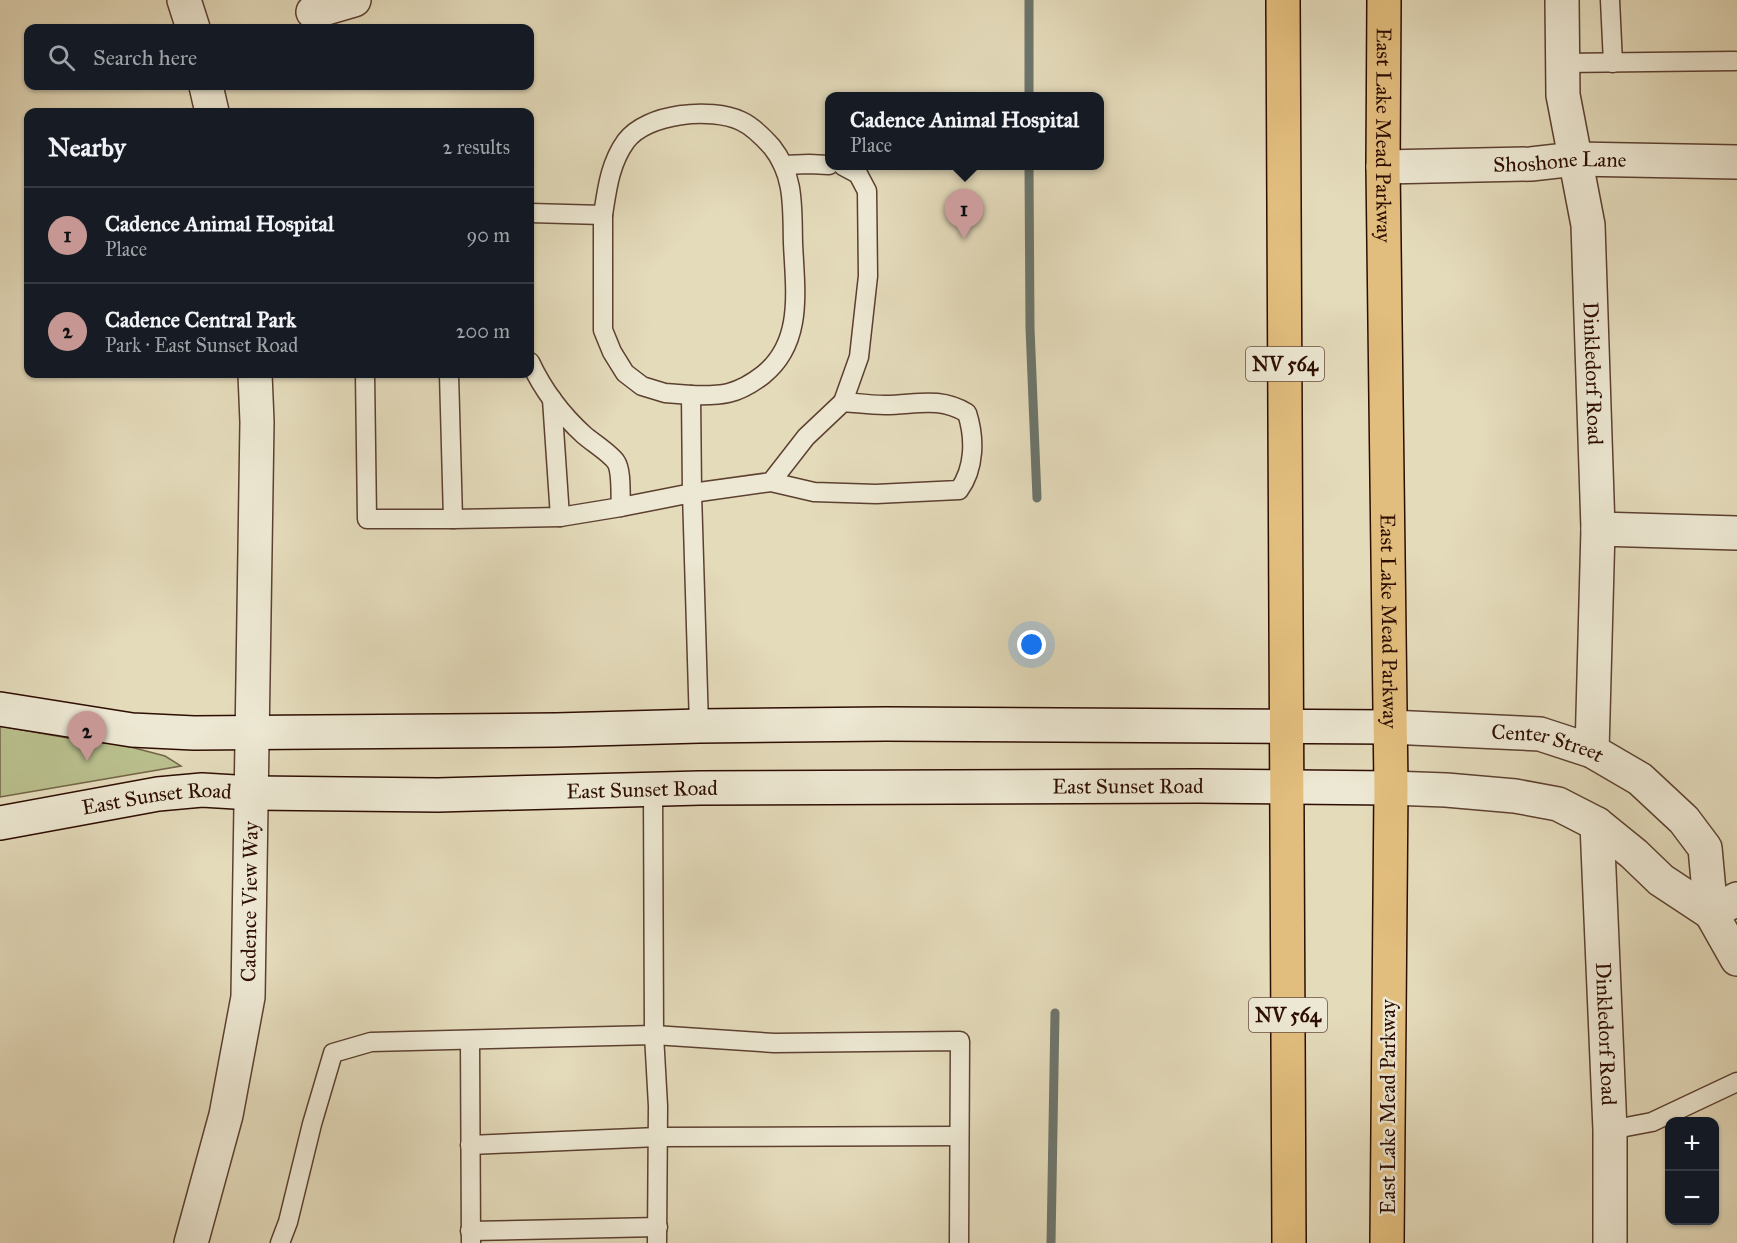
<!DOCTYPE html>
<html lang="en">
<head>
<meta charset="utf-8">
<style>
  :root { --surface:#171b24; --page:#20242c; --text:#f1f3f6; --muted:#9ea1a6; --line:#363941; --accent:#c59692 }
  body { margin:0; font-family:"IM FELL Great Primer",serif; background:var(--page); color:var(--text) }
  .controls { position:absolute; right:18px; bottom:18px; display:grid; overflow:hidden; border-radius:12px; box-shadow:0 2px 4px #0004 }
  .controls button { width:54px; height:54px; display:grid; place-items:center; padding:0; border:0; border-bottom:2px solid var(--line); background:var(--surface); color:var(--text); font:30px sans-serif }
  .you { position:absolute; left:1032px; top:645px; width:21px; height:21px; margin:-15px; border:4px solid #fff; border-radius:50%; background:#1a73e8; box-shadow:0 0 0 9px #1a73e833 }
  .badge { display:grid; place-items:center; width:39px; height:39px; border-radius:50%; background:var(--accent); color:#111; font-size:20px; font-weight:700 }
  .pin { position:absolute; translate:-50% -50px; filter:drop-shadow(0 2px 3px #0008) }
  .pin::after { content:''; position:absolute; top:32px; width:21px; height:18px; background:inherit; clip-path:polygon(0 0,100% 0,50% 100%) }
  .popup { position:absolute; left:825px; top:92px; width:279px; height:78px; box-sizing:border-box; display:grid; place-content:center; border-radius:12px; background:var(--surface); filter:drop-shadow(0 2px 4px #0005); font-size:20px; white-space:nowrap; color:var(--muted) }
  .popup b { font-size:22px; color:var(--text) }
  .popup::after { content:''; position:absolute; left:50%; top:100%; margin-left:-12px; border:12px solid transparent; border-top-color:var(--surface) }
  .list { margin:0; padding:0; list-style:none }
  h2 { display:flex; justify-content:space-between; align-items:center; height:78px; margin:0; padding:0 24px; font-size:26px }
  h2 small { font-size:20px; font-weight:400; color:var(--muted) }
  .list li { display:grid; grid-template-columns:39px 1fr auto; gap:18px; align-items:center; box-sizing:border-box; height:96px; padding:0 24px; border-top:2px solid var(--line) }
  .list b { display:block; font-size:22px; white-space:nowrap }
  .list p { margin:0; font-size:20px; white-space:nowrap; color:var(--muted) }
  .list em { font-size:20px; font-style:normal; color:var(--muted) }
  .icon { flex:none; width:33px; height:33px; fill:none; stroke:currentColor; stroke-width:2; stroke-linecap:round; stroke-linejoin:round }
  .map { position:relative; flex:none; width:1737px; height:1243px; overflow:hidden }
  .search { position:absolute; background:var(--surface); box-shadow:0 2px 4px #0004; left:24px; top:24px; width:510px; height:66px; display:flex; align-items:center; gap:15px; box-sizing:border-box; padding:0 21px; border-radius:12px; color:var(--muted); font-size:22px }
  .panel { position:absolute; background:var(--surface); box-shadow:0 2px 4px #0004; left:24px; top:108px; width:510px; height:270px; border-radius:12px }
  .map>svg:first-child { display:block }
  .green { fill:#b9bf8d; stroke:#746648; stroke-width:1.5 }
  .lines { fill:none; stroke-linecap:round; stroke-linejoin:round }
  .stream { stroke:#6c756c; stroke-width:9 }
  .service-casing { stroke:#5c4030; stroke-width:21 }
  .minor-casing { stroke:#5c4030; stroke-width:36 }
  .tertiary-casing { stroke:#5c4030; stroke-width:36 }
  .secondary-casing { stroke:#2e0d02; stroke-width:36 }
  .primary-casing { stroke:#2e0d02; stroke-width:36 }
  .service { stroke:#ede8d3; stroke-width:18 }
  .minor { stroke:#ede8d3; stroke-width:33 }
  .tertiary { stroke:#ede8d3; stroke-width:33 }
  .secondary { stroke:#ede8d3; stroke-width:33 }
  .primary { stroke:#e2be7e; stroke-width:33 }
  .labels { text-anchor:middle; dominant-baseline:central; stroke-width:5; stroke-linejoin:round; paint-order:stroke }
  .shield { fill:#ede8d3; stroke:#674f41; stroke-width:1.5 }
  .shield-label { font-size:20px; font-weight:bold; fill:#2e0d02 }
  .street-label { font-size:21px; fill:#2e0d02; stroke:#ede8d3 }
</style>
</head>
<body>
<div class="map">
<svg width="1737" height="1243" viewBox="0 0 1737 1243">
  <rect width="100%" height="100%" fill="#e4dbbb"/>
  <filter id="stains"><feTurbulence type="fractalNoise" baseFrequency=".00333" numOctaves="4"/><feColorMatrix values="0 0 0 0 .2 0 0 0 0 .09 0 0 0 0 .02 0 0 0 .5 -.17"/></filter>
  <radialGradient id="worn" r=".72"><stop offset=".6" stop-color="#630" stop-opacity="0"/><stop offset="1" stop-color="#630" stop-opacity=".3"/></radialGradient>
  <polygon class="green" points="0,726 68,738 123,745 165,756 181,766 0,797"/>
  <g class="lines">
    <g class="stream">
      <polyline points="1029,0 1029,97"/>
      <polyline points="1029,166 1030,328 1037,498"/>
      <polyline points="1051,1243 1055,1013"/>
    </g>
    <defs>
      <g id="service">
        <polyline points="1610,0 1613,63"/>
        <polyline points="1563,63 1735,61"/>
        <polyline points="783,165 809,164 829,165"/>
        <path d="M 530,213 L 603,215 C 607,189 610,163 626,141 C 647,113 711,107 741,121 C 752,126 764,138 772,147 C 795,176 792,208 793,243 C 795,290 804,342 763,375 C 737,395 722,396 691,395 L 692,493 L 699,726"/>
        <polyline points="603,215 603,330 612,352 625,373 642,386 665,393 691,395"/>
        <path d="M 530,362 C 543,390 561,414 584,435 C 592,442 611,454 616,462 C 622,471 620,495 621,507"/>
        <path d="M 365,374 L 367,519 L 453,519 L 560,517 L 621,507 L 692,493 L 771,482 L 814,492 L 876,494 L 959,490 C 975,468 975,438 967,413 C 938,396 916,405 885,405 C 871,405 856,403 843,402 L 806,437 L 771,482"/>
        <polyline points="449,374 453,519"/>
        <polyline points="552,399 560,517"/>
        <polyline points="843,402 859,357 868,276 867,191 858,174 843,166"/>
        <polyline points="653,789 654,1035 658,1106 657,1243"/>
        <polyline points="470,1040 471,1243"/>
        <polyline points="1610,1130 1652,1122 1737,1082"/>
        <polyline points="470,1145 658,1137 959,1136"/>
        <polyline points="470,1231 658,1227"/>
        <polyline points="280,1243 288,1222 312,1124 333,1053 371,1042 654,1035 774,1043 960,1041 959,1243"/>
      </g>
      <g id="minor">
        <polyline points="184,0 193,28"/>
        <path id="s1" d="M 1562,0 L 1563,95 L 1588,225 L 1598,529 L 1592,751"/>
        <polyline points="313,12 354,0"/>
        <polyline points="206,86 212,112"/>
        <path id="s2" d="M 1383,167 L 1531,164 L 1575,159 L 1737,162"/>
        <polyline points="1598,529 1737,533"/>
        <path id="s3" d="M 1597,824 L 1610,1130 L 1610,1243"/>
        <polyline points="1711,913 1737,899"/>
        <path id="s4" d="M 191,1243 L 226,1115 L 248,997 L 257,422 L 255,374"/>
      </g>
      <g id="tertiary">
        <path id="s5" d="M 1390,727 L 1540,734 L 1592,751 L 1640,779 L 1684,820 L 1705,848 L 1711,913 L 1737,959"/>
        <polyline points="1391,788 1446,790 1515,796 1558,804 1597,824 1634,854 1661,880 1711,913"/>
      </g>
      <g id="secondary">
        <polyline points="0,709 132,730 194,733 556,730 699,726 886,724 1390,727"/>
        <path id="s6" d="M 0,823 L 158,794 L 202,790 L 252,793 L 438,795 L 700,788 L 1198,786 L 1391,788"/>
      </g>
      <g id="primary">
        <polyline points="1283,0 1289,1243"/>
        <path id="s7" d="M 1384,0 L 1383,167 L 1391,788 L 1387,1243"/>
      </g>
    </defs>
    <use href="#service" class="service-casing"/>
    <use href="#minor" class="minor-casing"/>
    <use href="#tertiary" class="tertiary-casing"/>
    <use href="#secondary" class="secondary-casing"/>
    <use href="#primary" class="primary-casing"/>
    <use href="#service" class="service"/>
    <use href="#minor" class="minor"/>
    <use href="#tertiary" class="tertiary"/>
    <use href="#secondary" class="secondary"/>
    <use href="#primary" class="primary"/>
  </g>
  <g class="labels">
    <g class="shield">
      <rect x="1246" y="347" width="78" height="34" rx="4.5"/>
      <rect x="1249" y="998" width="78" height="34" rx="4.5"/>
    </g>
    <g class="shield-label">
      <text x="1285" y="364">NV 564</text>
      <text x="1288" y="1015">NV 564</text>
    </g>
    <g class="street-label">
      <text stroke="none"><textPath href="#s7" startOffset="135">East Lake Mead Parkway</textPath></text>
      <text stroke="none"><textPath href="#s2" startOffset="177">Shoshone Lane</textPath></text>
      <text stroke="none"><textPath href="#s1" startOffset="376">Dinkledorf Road</textPath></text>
      <text stroke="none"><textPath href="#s7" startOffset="621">East Lake Mead Parkway</textPath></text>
      <text stroke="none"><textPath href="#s5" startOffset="159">Center Street</textPath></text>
      <text stroke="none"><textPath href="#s6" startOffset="1131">East Sunset Road</textPath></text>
      <text stroke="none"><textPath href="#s6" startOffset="645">East Sunset Road</textPath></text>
      <text stroke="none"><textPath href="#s6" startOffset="159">East Sunset Road</textPath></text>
      <text stroke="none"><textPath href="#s4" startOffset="348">Cadence View Way</textPath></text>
      <text stroke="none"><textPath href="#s3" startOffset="210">Dinkledorf Road</textPath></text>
      <text transform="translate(1388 1107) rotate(-90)">East Lake Mead Parkway</text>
    </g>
  </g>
  <rect width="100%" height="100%" filter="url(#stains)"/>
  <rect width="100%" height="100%" fill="url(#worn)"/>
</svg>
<div class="controls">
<button>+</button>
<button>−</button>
</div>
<div class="you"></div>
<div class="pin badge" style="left:964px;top:239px">1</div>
<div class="popup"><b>Cadence Animal Hospital</b>Place</div>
<div class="pin badge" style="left:87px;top:761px">2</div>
<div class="search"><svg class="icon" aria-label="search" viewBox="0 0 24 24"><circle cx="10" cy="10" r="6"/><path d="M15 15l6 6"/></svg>Search here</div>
<section class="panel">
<h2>Nearby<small>2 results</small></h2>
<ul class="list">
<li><span class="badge">1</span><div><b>Cadence Animal Hospital</b><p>Place</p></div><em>90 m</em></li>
<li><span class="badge">2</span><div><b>Cadence Central Park</b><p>Park · East Sunset Road</p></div><em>200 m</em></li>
</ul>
</section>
</div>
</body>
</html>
